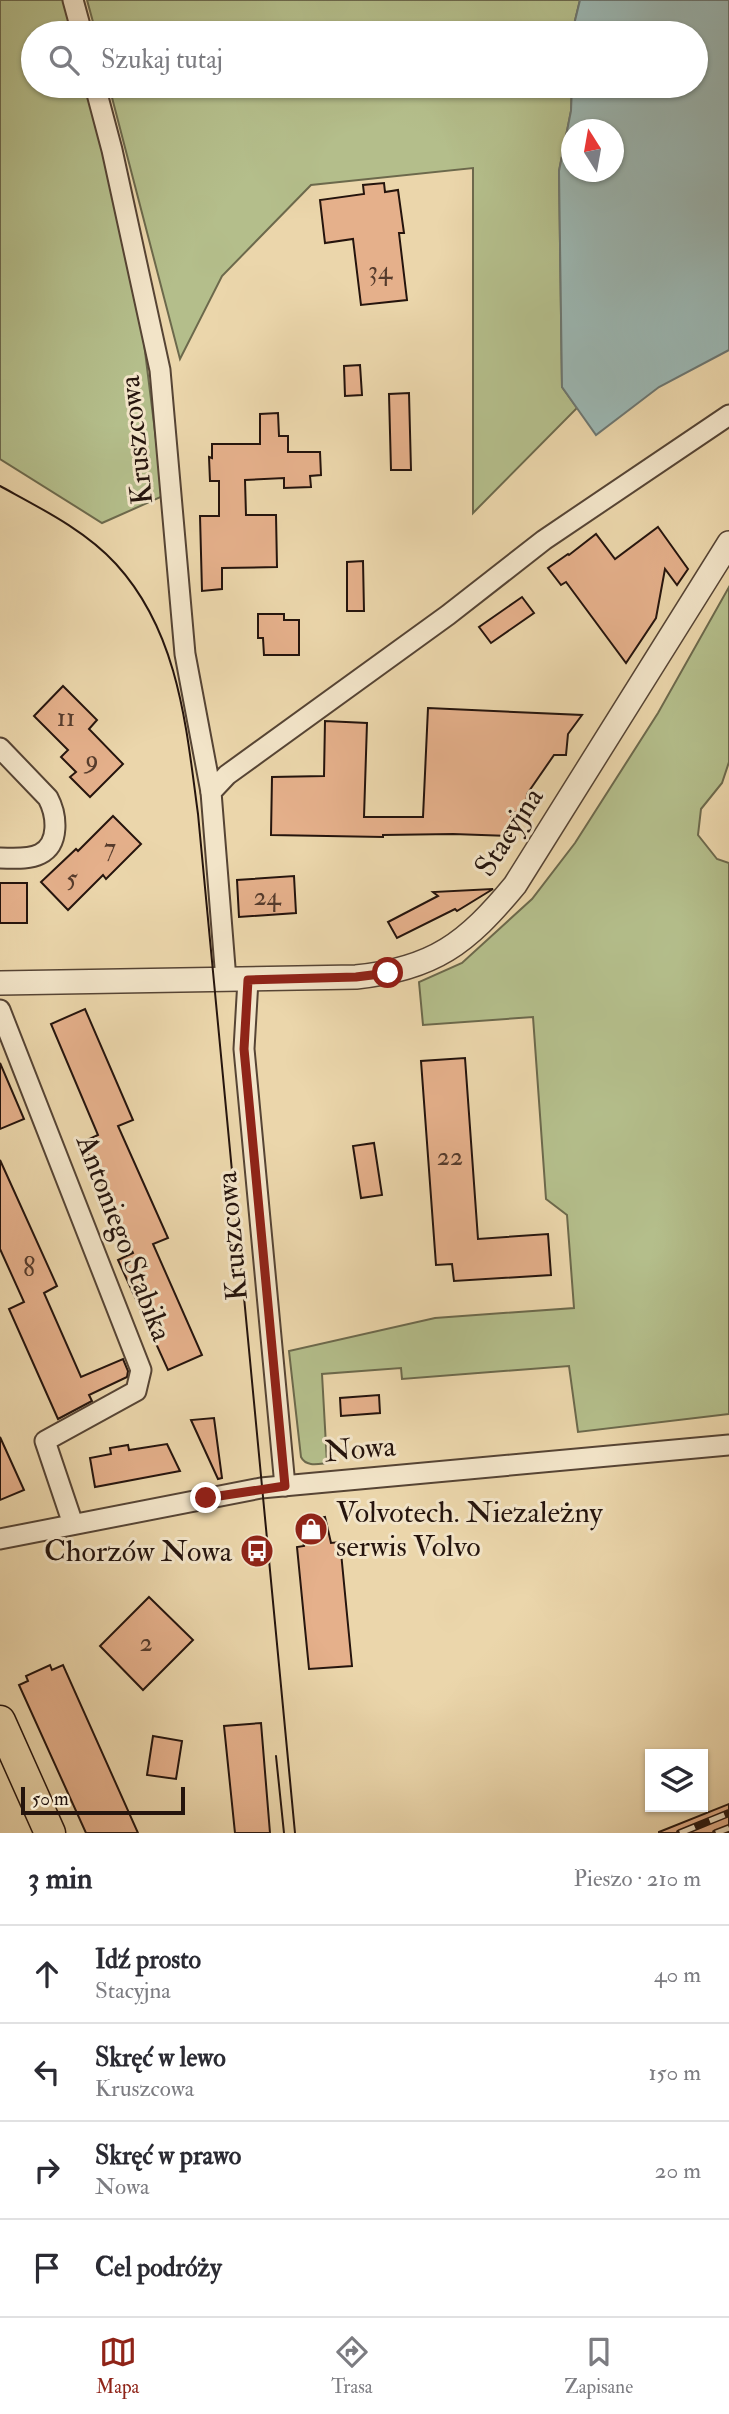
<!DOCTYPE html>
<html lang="pl">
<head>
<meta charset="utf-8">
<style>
  :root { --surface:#fff; --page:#f2f2f3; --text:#2b2b33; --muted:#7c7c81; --line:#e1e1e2; --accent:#8f2418 }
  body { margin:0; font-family:"IM FELL Double Pica",serif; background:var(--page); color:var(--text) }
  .controls { position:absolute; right:21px; bottom:21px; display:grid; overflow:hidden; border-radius:0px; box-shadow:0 2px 5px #0004 }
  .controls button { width:63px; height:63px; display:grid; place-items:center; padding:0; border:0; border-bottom:2px solid var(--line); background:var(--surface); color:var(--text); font:35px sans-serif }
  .compass { position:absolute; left:561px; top:119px; width:63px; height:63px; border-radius:50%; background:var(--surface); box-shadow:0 2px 5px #0004; rotate:349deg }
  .scale { position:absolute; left:21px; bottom:18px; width:164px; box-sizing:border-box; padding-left:7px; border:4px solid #25140d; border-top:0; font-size:19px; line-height:24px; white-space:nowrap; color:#25140d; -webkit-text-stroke:5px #f2e4c8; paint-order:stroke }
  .stop { position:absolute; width:21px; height:21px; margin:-16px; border:5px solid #8f2418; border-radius:50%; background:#fff }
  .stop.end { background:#8f2418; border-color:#fff; box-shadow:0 2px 7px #0008 }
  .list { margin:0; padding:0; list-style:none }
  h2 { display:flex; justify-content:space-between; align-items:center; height:91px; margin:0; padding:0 28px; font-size:30px }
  h2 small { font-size:23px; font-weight:400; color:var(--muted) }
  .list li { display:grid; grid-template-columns:46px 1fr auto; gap:21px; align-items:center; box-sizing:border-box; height:98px; padding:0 28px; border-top:2px solid var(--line) }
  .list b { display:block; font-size:26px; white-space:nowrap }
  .list p { margin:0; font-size:23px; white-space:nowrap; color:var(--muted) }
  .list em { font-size:23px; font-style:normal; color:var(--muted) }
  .icon { flex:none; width:38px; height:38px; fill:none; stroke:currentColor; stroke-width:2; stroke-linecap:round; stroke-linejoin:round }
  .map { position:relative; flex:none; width:729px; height:1833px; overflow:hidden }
  .search { position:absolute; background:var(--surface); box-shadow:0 2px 5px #0004; left:21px; right:21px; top:21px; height:77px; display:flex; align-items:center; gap:18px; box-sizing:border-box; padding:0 24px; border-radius:38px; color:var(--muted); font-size:26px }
  .sheet { height:483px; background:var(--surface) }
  nav { display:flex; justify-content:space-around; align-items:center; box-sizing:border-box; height:98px; border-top:2px solid var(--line); background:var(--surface); font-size:19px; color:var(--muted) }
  nav a { display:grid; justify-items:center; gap:4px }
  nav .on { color:var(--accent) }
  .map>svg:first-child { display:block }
  .green { fill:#b4be8b; stroke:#6c694c; stroke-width:2 }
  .water { fill:#9bb7b3; stroke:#6c7671; stroke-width:2; fill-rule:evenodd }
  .building { fill:#e5b08b; stroke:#25140d; stroke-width:2 }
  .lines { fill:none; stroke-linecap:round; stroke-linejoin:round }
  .minor-casing { stroke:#564434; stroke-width:23 }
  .tertiary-casing { stroke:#564434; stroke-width:26 }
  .primary-casing { stroke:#25140d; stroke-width:33 }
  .minor { stroke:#f2e4c8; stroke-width:19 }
  .tertiary { stroke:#f2e4c8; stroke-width:23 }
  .primary { stroke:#ebd6ab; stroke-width:30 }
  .tram { stroke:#25140d; stroke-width:2 }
  .rail-casing { stroke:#25140d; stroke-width:8 }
  .rail { stroke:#f2e4c8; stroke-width:5; stroke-dasharray:16; stroke-linecap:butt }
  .route { stroke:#8f2418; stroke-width:9 }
  .labels { text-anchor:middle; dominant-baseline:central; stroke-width:6; stroke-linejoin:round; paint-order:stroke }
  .number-label { font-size:26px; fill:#553b2c }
  .street-label { font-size:30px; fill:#25140d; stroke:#f2e4c8 }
  .poi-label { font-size:30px; fill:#25140d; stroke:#f2e4c8; text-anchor:start }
</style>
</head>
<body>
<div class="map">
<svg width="729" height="1833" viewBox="0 0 729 1833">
  <rect width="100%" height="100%" fill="#ebd6ab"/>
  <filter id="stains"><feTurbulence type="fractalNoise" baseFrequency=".00286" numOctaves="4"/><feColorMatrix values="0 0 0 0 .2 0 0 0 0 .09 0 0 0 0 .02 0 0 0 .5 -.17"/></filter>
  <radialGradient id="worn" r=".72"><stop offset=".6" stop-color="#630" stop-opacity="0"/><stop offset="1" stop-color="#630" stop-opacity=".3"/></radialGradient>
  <g class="green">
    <polygon points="0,0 64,0 72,33 33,33 33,86 86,86 134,263 163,496 102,523 0,459"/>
    <polygon points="87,0 580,0 572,33 96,33"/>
    <polygon points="109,86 572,86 571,111 559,171 562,387 577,408 473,513 473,168 311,185 222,276 180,359"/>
    <path d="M 729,587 L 729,762 L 722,783 L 701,809 L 698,835 L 717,859 L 729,863 L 729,1414 L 578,1432 L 569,1366 L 402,1379 L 401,1368 L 322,1374 L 327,1463 C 318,1464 306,1467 301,1457 L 289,1351 L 435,1318 L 574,1308 L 567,1215 L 546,1199 L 533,1017 L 423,1025 L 419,982 L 462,963 L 532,899 L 575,843 L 658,713 Z"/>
  </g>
  <path class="water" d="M 580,0 L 729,0 L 729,350 L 659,387 L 596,435 L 562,387 L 559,171 L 571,111 L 572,86 L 696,86 L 696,33 L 572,33 ZM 572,130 L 614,130 L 614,172 L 572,172 Z"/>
  <g class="building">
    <polygon points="384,183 385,192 398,190 404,233 399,233 407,300 361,305 353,239 325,243 320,200 364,194 363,185"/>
    <polygon points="360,365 362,395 345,396 344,366"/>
    <polygon points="409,393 411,470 391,470 389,394"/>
    <polygon points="278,413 279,436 288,436 288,452 320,452 321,475 310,476 311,487 284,488 284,478 245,480 246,515 276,515 277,567 222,568 222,589 202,591 200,516 219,516 219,481 210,481 209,457 212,458 212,444 260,444 260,414"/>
    <polygon points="658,527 688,569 677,585 665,569 656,618 626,663 566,582 561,585 548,568 568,554 569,555 596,534 615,559"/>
    <polygon points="363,561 364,611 347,611 347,562"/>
    <polygon points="522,597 534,613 491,643 479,627"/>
    <polygon points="258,614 284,614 284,620 299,620 299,655 264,655 263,638 258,638"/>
    <polygon points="63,686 97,720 89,729 123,764 90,797 70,777 76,772 61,757 68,750 34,716"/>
    <polygon points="428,708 582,715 568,734 566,755 554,755 527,794 526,813 511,812 511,836 453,834 383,835 383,837 271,835 272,777 324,776 325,721 367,723 364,817 423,817"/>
    <polygon points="113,816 141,844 106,879 103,875 68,910 41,882 76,849 78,851"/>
    <polygon points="294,876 296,913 239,917 237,880"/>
    <rect x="0" y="883" width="27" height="40"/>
    <polygon points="493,889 457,911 455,909 397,938 388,922 438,896 433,892"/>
    <polygon points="85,1009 133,1120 118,1126 168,1238 153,1244 202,1355 168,1370 118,1260 133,1253 83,1142 98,1135 51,1024"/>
    <polygon points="465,1058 478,1239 548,1234 551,1275 454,1281 452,1264 436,1265 421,1061"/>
    <polygon points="0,1063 24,1119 0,1129"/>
    <polygon points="374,1143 382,1195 361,1198 353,1146"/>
    <polygon points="0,1160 57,1286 44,1293 81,1377 123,1359 128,1371 127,1377 89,1395 92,1401 58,1419 9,1309 24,1302 0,1249"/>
    <polygon points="379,1395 380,1413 341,1416 340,1398"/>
    <polygon points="214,1418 222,1478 218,1479 191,1420"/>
    <polygon points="0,1437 24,1490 0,1500"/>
    <polygon points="167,1444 180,1471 95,1487 90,1458 111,1454 110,1448 128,1445 129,1450"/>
    <polygon points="325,1517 331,1543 340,1542 352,1666 309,1669 297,1547 304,1546 299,1522"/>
    <polygon points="149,1597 193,1640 143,1690 100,1646"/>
    <polygon points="50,1665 52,1670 63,1665 138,1833 86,1833 19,1685 28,1681 26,1676"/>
    <polygon points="261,1723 270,1833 235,1833 224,1726"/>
    <polygon points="153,1736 182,1741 176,1779 147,1775"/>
    <polygon points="729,1804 729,1833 659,1833 659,1832"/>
  </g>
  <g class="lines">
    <defs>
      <g id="minor">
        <polyline points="73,0 82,33"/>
        <polyline points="95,86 112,150 160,370 185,654 211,792"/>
        <path d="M 0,748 L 48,798 C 57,815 60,844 40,854 C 28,860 12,858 0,858"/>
        <polyline points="226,980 211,792 227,775 448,615 544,540 729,415"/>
        <polyline points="248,980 244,1049 285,1486"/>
        <polyline points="0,1010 141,1370 136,1391 45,1441 73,1524"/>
        <polyline points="0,1539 261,1488 729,1445"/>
      </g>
      <path id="tertiary" d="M 0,983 L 356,977 C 434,969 467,943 515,885 L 729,543"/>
      <polyline id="primary" points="0,1721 50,1833"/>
    </defs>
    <use href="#minor" class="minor-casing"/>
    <use href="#tertiary" class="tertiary-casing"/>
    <use href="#primary" class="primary-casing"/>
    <use href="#minor" class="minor"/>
    <use href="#tertiary" class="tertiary"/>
    <use href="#primary" class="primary"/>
    <g class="tram">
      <path d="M 0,486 C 40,508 85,530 116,564 C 179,633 186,726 198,814 L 295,1833"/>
      <polyline points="276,1756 284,1833"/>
    </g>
    <defs>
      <g id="rail">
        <polyline points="680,1833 729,1813"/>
        <polyline points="716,1833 729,1828"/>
      </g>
    </defs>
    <use href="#rail" class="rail-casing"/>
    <use href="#rail" class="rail"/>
  </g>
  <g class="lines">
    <polyline class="route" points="206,1498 285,1486 244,1049 248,980 356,977 388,973"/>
  </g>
  <defs>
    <symbol id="shop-disc" viewBox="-11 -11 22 22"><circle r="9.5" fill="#8f2418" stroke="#f2e4c8"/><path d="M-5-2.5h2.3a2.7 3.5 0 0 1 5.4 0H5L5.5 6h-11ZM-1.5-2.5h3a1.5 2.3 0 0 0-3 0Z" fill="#fff"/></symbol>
    <symbol id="bus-disc" viewBox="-11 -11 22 22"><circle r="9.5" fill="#8f2418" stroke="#f2e4c8"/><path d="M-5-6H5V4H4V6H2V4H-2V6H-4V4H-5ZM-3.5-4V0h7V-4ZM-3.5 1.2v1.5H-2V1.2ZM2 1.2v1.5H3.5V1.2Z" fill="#fff"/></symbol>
  </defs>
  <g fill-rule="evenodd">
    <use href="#shop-disc" x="292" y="1510" width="38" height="38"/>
    <use href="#bus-disc" x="238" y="1532" width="38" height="38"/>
  </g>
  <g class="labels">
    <g class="number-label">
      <text x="380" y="271">34</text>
      <text x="66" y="718">11</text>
      <text x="92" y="760">9</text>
      <text x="110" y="848">7</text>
      <text x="72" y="879">5</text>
      <text x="267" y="897">24</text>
      <text x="450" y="1157">22</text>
      <text x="29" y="1268">8</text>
      <text x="146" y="1643">2</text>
    </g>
    <g class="street-label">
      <text transform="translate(136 440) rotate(-96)">Kruszcowa</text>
      <text transform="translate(509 832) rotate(-57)">Stacyjna</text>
      <text transform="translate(232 1236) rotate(-95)">Kruszcowa</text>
      <text transform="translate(124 1238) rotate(69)">Antoniego Stabika</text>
      <text transform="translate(360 1449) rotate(-5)">Nowa</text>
    </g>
    <g class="poi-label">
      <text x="336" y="1512">Volvotech. Niezależny<tspan x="336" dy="34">serwis Volvo</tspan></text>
      <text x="232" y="1551" text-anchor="end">Chorzów Nowa</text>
    </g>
  </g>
  <rect width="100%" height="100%" filter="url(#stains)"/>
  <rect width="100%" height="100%" fill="url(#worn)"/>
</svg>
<div class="controls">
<button><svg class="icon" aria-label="layers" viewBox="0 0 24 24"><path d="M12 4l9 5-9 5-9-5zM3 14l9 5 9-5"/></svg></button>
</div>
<svg class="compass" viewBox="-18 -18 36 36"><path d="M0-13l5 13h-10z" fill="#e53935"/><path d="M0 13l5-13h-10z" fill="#7c7c81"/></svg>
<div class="scale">50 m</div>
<div class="stop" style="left:388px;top:973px"></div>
<div class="stop end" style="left:206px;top:1498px"></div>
<div class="search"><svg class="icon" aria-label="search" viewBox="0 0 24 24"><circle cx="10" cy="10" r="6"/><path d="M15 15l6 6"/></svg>Szukaj tutaj</div>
</div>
<section class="sheet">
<h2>3 min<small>Pieszo · 210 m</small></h2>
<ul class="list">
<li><svg class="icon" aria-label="ahead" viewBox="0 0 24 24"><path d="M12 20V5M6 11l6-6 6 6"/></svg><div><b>Idź prosto</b><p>Stacyjna</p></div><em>40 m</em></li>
<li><svg class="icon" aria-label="left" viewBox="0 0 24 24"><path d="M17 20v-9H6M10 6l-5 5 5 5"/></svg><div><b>Skręć w lewo</b><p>Kruszcowa</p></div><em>150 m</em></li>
<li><svg class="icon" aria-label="right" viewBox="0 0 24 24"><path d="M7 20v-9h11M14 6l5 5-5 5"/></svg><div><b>Skręć w prawo</b><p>Nowa</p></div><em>20 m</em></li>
<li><svg class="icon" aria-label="arrive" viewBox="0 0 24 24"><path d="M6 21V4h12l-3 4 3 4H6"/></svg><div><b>Cel podróży</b></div></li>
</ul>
</section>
<nav>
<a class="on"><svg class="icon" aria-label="map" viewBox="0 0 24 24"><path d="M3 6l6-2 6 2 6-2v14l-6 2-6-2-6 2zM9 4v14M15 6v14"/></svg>Mapa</a>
<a><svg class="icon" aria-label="directions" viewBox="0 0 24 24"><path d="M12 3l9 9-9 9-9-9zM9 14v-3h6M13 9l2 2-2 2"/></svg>Trasa</a>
<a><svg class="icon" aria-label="saved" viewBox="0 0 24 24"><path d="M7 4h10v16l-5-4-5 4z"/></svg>Zapisane</a>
</nav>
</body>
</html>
